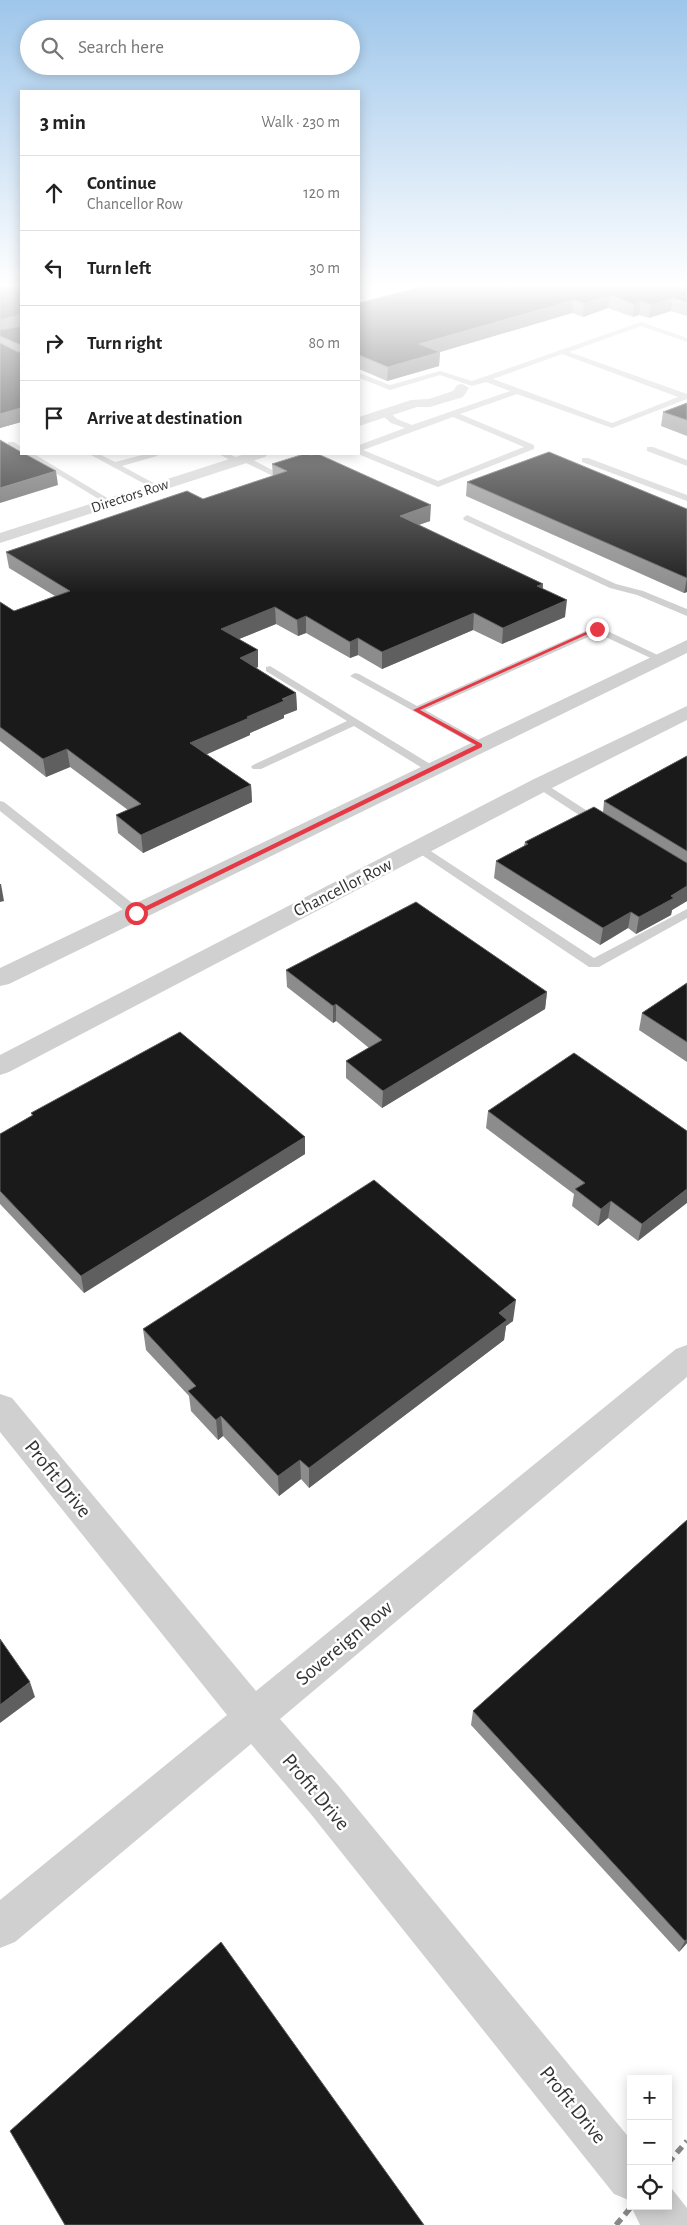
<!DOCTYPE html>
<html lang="en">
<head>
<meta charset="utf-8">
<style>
  :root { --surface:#fff; --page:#f6f6f6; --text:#222; --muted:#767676; --line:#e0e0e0 }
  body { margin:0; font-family:"Alegreya Sans",sans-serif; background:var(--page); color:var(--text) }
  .controls { position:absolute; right:15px; bottom:15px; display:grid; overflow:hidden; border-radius:0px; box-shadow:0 2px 12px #0003 }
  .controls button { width:45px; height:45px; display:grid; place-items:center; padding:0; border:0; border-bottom:1px solid var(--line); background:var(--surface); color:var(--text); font:25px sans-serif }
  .stop { position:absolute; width:15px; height:15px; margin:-11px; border:4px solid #e63946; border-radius:50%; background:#fff }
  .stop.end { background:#e63946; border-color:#fff; box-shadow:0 1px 5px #0008 }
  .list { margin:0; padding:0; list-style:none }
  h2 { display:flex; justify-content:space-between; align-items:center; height:65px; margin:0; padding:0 20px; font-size:21px }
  h2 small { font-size:16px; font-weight:400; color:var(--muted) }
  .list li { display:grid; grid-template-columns:32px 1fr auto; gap:15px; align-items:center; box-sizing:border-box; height:75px; padding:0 20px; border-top:1px solid var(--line) }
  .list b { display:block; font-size:19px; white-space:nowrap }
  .list p { margin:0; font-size:16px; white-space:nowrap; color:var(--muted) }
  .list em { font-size:16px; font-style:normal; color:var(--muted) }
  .icon { flex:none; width:28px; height:28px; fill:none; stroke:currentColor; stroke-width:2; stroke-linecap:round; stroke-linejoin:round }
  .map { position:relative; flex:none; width:687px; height:2225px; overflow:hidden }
  .search { position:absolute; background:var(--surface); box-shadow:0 2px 12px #0003; left:20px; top:20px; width:340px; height:55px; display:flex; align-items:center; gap:12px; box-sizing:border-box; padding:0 18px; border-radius:28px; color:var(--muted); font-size:19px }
  .panel { position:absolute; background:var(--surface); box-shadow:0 2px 12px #0003; left:20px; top:90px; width:340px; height:365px; border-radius:0px }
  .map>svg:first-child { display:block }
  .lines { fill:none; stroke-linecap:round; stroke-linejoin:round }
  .lane { fill:#d0d0d0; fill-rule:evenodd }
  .street { fill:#d0d0d0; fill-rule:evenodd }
  .rail { stroke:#888; stroke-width:5.5; stroke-dasharray:8 5.5; stroke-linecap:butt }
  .wall { fill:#8c8c8c }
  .shaded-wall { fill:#5f5f5f }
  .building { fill:#1a1a1a; stroke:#5f5f5f }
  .route { fill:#e63946 }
  .labels { text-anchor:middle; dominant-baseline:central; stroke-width:5; stroke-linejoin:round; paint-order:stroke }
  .far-street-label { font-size:15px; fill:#333; stroke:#fff }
  .street-label { font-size:18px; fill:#333; stroke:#fff }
  .near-street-label { font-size:21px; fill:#333; stroke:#fff }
</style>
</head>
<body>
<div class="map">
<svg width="687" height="2225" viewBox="0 0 687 2225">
  <rect width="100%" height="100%" fill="#fff"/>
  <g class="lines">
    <g class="lane">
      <path d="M 641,322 L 687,338 L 687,342 L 641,326 L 569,352 L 687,394 L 687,399 L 612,428 L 517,394 L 460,414 L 534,445 L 534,449 L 438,487 L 358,454 L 359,445 L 405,428 L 391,423 L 382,415 L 382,411 L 388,411 L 397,419 L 412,425 L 510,391 L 486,382 L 472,386 L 440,375 L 390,390 L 359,378 L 359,373 L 390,385 L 440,371 L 472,381 ZM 562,354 L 678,397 L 612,423 L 493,379 ZM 453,417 L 524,447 L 438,481 L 363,450 Z"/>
      <polygon points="8,442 14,442 21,447 21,452 8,446"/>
      <polygon points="647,447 653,447 687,460 687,466 647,451"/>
      <polygon points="24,454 34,454 114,502 107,504"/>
      <polygon points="89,454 99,454 115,462 146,454 158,454 157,456 122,466 161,487 154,489"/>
      <polygon points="219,454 229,454 240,459 247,457 282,475 275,477 242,461 235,463"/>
      <polygon points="582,458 588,458 687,495 687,501 582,462"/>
      <polygon points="467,515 616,584 643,591 687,609 687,616 637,595 610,588 464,520 463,518"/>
      <polygon points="597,626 666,659 661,662 657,661 597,633 425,710 484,743 486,745 484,747 480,748 350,676 355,673 359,674 417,706"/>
      <polygon points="270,666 435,767 437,769 431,772 427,771 354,726 261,769 253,769 251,767 253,765 347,721 266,671 266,667"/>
      <polygon points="540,782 544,783 606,823 600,827 596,826 536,787 534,785 536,783"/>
      <polygon points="0,801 4,802 141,910 142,913 141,916 131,916 0,811"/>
      <polygon points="420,844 594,958 687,909 687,918 599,967 589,967 416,851 414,848 416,845"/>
    </g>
    <g class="street">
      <polygon points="462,384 469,388 463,397 430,407 417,407 359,426 359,417 411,400 429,399 453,391 457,385"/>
      <polygon points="245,454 268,454 265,457 0,543 0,533"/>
      <polygon points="687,640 687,653 9,984 0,986 0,968"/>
      <polygon points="687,706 687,720 548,790 9,1072 0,1075 0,1055 532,780"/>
      <polygon points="687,1345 687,1377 280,1719 338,1785 631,2140 631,2201 614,2194 310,1813 251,1744 15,1942 0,1948 0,1900 227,1715 0,1432 0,1394 12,1398 256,1691 676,1349"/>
      <polygon points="668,2188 672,2189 687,2208 687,2225 640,2225 631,2206 668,2206"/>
    </g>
    <g class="rail">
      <polyline points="668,2163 687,2141"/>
      <polyline points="616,2225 632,2206"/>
    </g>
  </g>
  <g class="wall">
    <polygon points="0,283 21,283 21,422 0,428"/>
    <polygon points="687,283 687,316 671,311 649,318 639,315 633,317 608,308 583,317 572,313 440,352 439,366 387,381 359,369 359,303"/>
    <polygon points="687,403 687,436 661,426 663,412"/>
    <polygon points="272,464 430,521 418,525 543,584 543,589 565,617 502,644 473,630 382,669 358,655 350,658 306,633 298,636 276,624 238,639 258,650 258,667 256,668 296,693 297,710 284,715 284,718 250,733 250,735 206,754 251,785 252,802 143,853 118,833 116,815 128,810 70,767 46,777 0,741 0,602 14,611 55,596 9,568 6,552 203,499 273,476"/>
    <polygon points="467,482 687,509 687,592 684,593 466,496"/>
    <polygon points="687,756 687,901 672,910 671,915 636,934 628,928 600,945 494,878 496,861 524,846 525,842 603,813 604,801"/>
    <polygon points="286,970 547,992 545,1009 382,1108 346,1078 346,1061 369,1048 336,1021 333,1023 287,987"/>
    <polygon points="687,983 687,1062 639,1030 642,1013"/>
    <polygon points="488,1111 687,1131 638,1241 608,1218 598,1226 572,1206 574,1194 486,1128"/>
    <polygon points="31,1113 305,1154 84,1293 0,1204 0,1134 32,1116"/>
    <polygon points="513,1321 506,1326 504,1340 309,1488 301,1479 279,1496 223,1436 218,1440 191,1411 189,1396 146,1350 143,1329"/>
    <polygon points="687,1520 687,1943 679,1952 471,1725 473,1711"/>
  </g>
  <g class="shaded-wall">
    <polygon points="610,295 608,308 583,317 584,303"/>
    <polygon points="673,298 671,311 649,318 651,305"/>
    <polygon points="574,300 572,313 440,352 439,366 387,381 388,367 419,344"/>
    <polygon points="641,301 639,315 633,317 634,304"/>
    <polygon points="20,315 21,328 0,332 0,320"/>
    <polygon points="21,408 21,422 0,428 0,414"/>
    <polygon points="56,471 58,485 0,503 0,488"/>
    <polygon points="431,505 430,521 399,532 400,516"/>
    <polygon points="687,578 687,592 684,593"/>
    <polygon points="543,584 541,600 537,586"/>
    <polygon points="567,600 565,617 502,644 503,628"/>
    <polygon points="275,607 276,624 222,646 221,629"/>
    <polygon points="474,613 473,630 382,669 382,652"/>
    <polygon points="306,616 306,633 298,636 297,620"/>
    <polygon points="358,638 358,655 350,658 350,642"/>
    <polygon points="258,650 258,667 241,674 240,658"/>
    <polygon points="296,693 297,710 284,715 284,718 250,733 250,735 192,761 190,743 247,717"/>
    <polygon points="67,749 70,767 46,777 43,759"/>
    <polygon points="251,785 252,802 143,853 141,835"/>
    <polygon points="0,884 1,884 4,901 0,902"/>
    <polygon points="687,886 687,901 672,910 671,915 636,934 639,917"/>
    <polygon points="631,912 628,928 600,945 603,928"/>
    <polygon points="547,992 545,1009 382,1108 383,1091"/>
    <polygon points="336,1004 336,1021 333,1023 333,1006"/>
    <polygon points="305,1137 305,1154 84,1293 81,1276"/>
    <polygon points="687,1189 687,1203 638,1241 642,1224"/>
    <polygon points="611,1201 608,1218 598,1226 601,1209"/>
    <polygon points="516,1300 513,1321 506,1326 504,1340 309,1488 309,1468 499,1313"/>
    <polygon points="221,1416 223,1436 218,1440 216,1420"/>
    <polygon points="300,1460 301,1479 279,1496 278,1476"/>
    <polygon points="30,1682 35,1697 0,1723 0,1705"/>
    <polygon points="687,1939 687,1943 679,1952 685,1941"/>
  </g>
  <g class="building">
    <polygon points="0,283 21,283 21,408 0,414 0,343 18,352 21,352 21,345 0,336 0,330 21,326 20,315 0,320"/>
    <polygon points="436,283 687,283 687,302 673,298 651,305 641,301 634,304 610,295 584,303 574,300 419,344 440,352 388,367 359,355 359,303"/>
    <polygon points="687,403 687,420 663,412"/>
    <polygon points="0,440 21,452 21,454 25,454 56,471 0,488"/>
    <polygon points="549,452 687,509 687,578 467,482"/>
    <polygon points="304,454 309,454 310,455 318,454 431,505 400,516 543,584 537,586 567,600 503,628 474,613 382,652 358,638 350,642 306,616 297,620 275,607 221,629 258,650 240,658 296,693 282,699 284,701 247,717 249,718 190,743 251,785 141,835 116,815 141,804 67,749 43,759 0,727 0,602 14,611 70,591 6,552 187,491 203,499 287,471 272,464"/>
    <polygon points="687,756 687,851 604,801"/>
    <polygon points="594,807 687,863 687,886 671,896 674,898 639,917 631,912 603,928 496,861 528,844 525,842"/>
    <polygon points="416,902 547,992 383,1091 346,1061 382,1040 336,1004 333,1006 286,970"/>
    <polygon points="687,983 687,1042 642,1013"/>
    <polygon points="180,1032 305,1137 81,1276 0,1191 0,1134 33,1115 31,1113"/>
    <polygon points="574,1053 687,1131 687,1189 642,1224 611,1201 601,1209 575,1189 585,1183 488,1111"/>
    <polygon points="374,1180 516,1300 499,1313 507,1320 309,1468 300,1460 278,1476 221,1416 216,1420 188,1391 196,1386 143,1329"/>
    <polygon points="687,1520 687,1939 685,1941 473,1711"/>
    <polygon points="0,1639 30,1682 0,1705"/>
    <polygon points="221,1942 424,2225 65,2225 10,2131"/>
  </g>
  <linearGradient id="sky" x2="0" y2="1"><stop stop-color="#9ec6ea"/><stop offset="0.48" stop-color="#fff"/><stop offset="1" stop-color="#fff" stop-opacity="0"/></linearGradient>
  <rect width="687" height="594" fill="url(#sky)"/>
  <polygon class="route" points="595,628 599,629 420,710 482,744 482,747 138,915 132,913 476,745 413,710"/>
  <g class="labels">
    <g class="far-street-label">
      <text transform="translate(130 496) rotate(-18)">Directors Row</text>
    </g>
    <g class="street-label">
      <text transform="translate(343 888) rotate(-27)">Chancellor Row</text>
    </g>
    <g class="near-street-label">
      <text transform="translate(58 1479) rotate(51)">Profit Drive</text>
      <text transform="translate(344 1643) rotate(-40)">Sovereign Row</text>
      <text transform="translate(316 1792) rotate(50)">Profit Drive</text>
      <text transform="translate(573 2105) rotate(51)">Profit Drive</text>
    </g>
  </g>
</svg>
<div class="controls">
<button>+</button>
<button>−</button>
<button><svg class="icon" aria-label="locate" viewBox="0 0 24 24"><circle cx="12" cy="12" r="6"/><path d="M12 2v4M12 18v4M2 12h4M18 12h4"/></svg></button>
</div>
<div class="stop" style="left:136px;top:913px"></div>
<div class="stop end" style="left:597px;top:629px"></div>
<div class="search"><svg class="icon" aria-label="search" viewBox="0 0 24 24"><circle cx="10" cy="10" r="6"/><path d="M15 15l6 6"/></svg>Search here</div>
<section class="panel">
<h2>3 min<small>Walk · 230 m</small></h2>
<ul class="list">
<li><svg class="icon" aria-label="ahead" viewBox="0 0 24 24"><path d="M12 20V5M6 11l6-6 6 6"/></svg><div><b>Continue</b><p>Chancellor Row</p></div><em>120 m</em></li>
<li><svg class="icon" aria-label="left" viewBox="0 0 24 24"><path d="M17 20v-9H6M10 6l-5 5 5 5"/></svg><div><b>Turn left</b></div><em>30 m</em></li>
<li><svg class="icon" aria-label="right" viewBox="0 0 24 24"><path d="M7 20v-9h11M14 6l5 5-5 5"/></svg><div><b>Turn right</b></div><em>80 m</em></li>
<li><svg class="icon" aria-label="arrive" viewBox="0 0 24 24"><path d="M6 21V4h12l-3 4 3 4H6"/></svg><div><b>Arrive at destination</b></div></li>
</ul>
</section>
</div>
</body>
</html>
